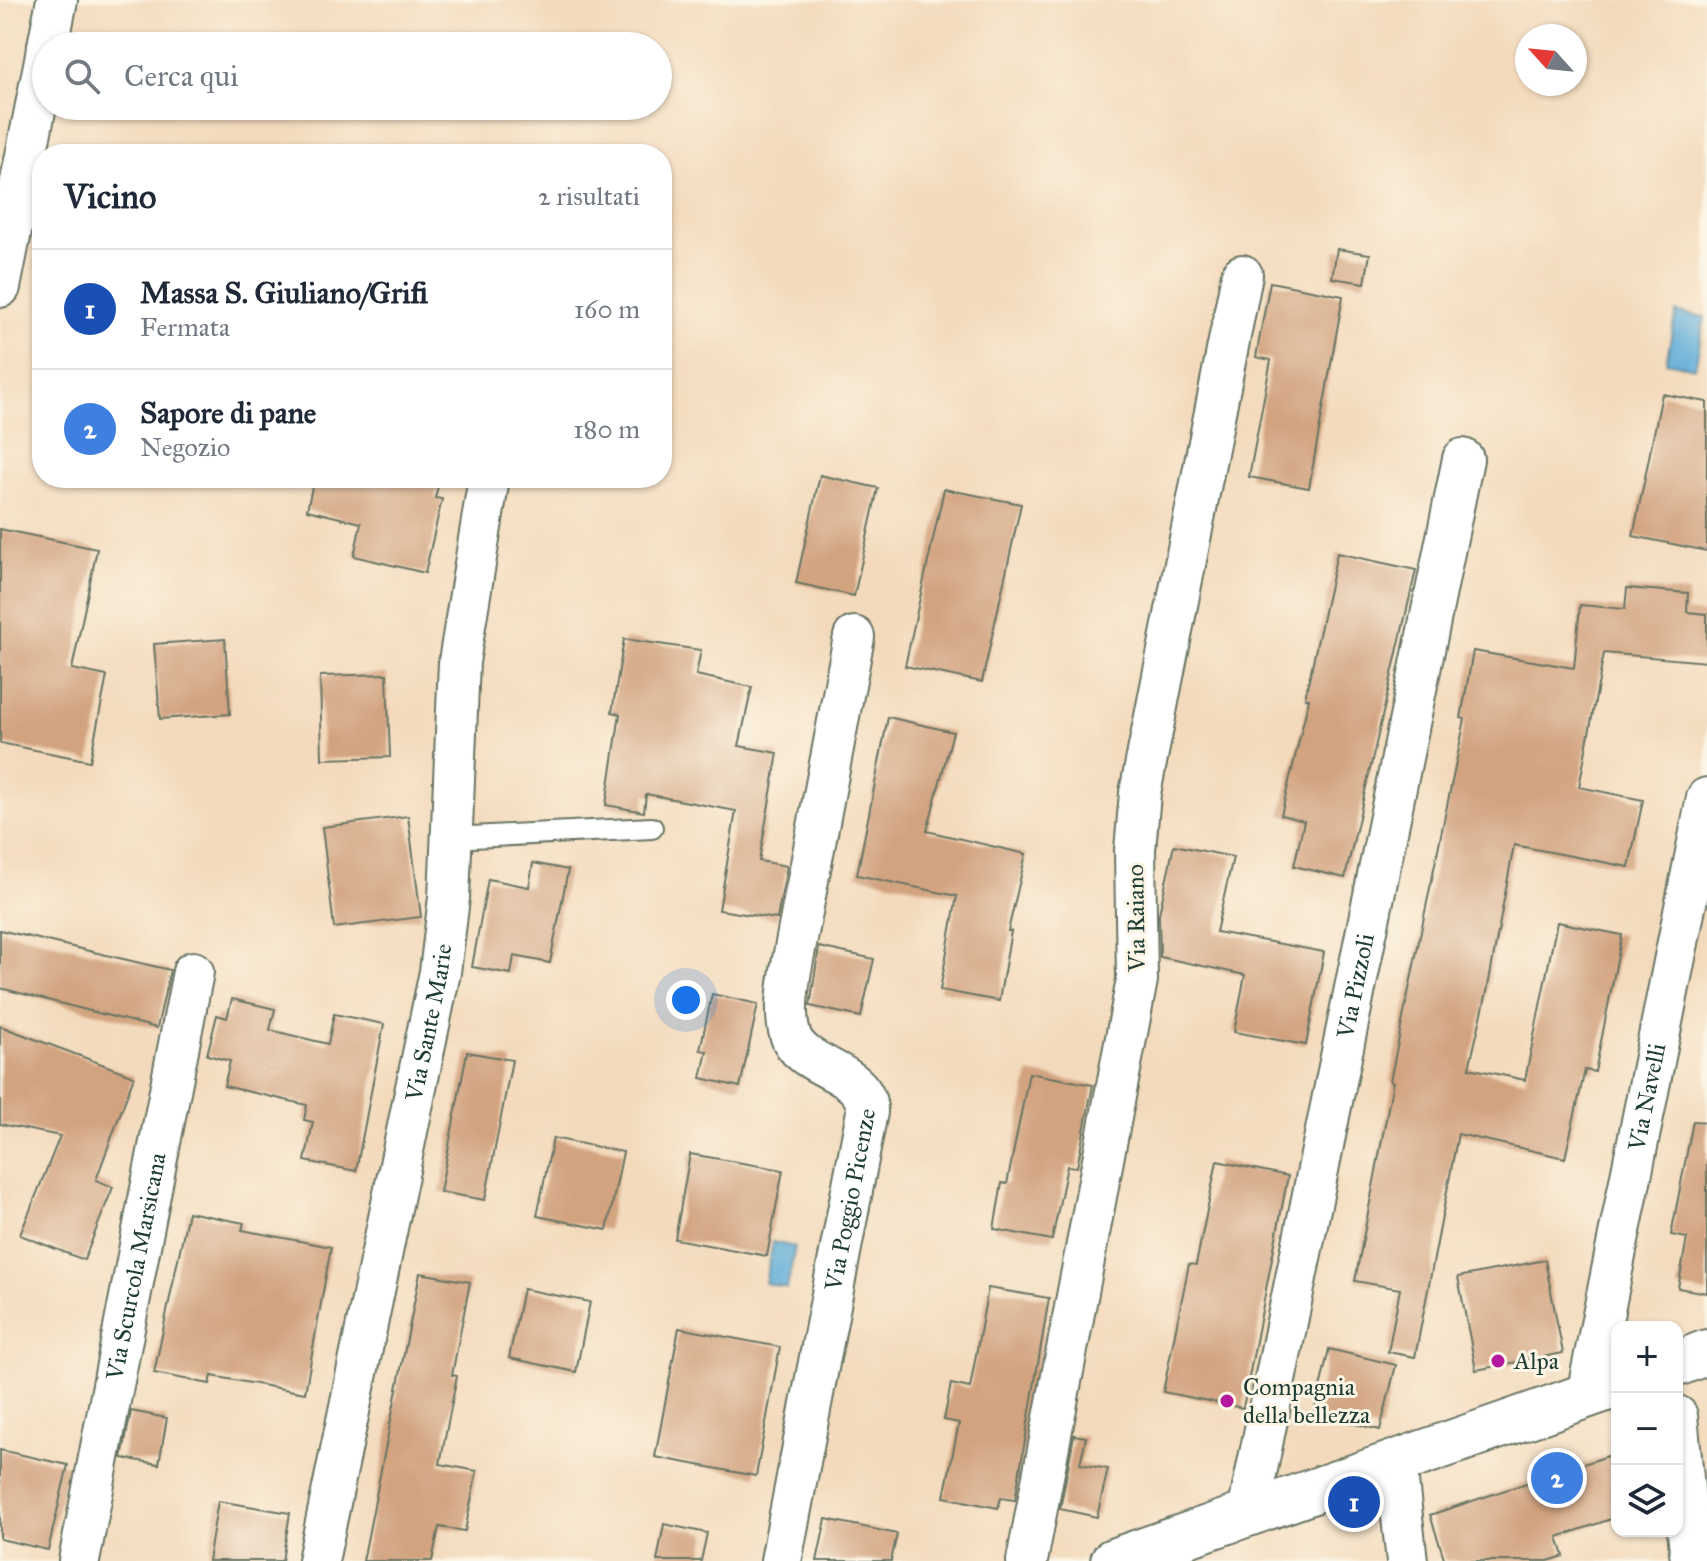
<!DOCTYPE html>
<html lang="it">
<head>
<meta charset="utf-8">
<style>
  :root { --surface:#fff; --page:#f6f6f7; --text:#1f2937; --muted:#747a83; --line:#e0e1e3; --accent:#b5179e }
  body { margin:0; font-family:"IM FELL Great Primer",serif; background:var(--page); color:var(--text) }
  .controls { position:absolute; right:24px; bottom:24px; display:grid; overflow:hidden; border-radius:16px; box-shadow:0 2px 6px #0004 }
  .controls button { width:72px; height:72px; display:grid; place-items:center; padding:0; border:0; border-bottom:2px solid var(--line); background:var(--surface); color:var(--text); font:40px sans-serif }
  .compass { position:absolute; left:1515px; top:24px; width:72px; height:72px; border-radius:50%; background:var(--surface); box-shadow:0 2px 6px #0004; rotate:297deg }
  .you { position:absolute; left:686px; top:1000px; width:28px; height:28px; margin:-20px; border:6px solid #fff; border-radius:50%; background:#1a73e8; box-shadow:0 0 0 12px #1a73e833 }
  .badge { display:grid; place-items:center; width:52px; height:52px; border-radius:50%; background:var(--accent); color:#fff; font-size:26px; font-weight:700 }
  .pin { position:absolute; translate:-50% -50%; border:4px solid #fff; box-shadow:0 2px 8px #0006 }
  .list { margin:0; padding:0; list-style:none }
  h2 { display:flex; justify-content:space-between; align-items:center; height:104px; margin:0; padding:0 32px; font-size:34px }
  h2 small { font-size:26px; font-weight:400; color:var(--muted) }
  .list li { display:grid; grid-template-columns:52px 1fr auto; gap:24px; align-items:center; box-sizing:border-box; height:120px; padding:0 32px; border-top:2px solid var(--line) }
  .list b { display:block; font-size:30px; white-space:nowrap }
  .list p { margin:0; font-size:26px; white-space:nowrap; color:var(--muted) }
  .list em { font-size:26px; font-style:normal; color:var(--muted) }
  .icon { flex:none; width:44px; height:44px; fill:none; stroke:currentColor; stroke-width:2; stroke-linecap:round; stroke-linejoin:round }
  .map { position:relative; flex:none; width:1707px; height:1561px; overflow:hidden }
  .search { position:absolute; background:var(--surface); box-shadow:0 2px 6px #0004; left:32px; top:32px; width:640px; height:88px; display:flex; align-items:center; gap:20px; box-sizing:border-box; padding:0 28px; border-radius:44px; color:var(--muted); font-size:30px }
  .panel { position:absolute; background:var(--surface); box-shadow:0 2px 6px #0004; left:32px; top:144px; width:640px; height:344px; border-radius:32px }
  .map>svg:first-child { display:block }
  .water { fill:#5eacd8; stroke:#3e7486; stroke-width:2 }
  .building { fill:#d2a37f }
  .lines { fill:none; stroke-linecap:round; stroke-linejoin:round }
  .lane-casing { stroke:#697464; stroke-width:24 }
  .street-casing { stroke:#697464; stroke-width:44 }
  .secondary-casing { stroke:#697464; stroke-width:48 }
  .lane { stroke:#fff; stroke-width:20 }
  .street { stroke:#fff; stroke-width:40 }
  .secondary { stroke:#fff; stroke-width:44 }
  .poi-dot { fill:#b5179e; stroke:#fcf5e5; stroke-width:3 }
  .labels { text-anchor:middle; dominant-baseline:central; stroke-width:6; stroke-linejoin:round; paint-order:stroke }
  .street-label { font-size:24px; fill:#1f3d34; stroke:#fcf5e5 }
  .poi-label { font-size:24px; fill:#1f3d34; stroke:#fcf5e5; text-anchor:start }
</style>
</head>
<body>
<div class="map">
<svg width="1707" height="1561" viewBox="0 0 1707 1561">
  <rect width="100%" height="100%" fill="#fcf5e5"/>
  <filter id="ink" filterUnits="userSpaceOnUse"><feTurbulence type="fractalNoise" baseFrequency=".0125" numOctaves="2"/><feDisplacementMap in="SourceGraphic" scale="16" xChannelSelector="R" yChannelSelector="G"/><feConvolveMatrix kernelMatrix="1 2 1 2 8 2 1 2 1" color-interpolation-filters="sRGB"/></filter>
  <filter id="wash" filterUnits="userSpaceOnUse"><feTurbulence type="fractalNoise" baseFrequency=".006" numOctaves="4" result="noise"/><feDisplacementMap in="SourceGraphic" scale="32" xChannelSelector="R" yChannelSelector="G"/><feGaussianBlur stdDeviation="1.8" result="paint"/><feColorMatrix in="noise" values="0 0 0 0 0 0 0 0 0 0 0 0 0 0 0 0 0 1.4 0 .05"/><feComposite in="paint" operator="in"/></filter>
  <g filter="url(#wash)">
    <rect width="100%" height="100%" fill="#f3dabc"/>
    <g class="water">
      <polygon points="1676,312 1705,317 1695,368 1666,362"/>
      <polygon points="773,1242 795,1247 787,1288 765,1283"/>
    </g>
    <g id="blocks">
      <g class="building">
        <polygon points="1337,249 1370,254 1365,283 1332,278"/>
        <polygon points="1270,282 1343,296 1309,488 1249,477 1271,360 1256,357"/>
        <polygon points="1662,394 1707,402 1707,551 1633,536"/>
        <polygon points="820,475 878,488 854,596 796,583"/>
        <polygon points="314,478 440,478 435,498 442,499 425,573 354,556 361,523 307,510"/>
        <polygon points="944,489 1021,504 982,682 905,666"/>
        <polygon points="0,529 97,549 72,669 107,676 90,761 0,743"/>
        <polygon points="1337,553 1416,570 1345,878 1294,866 1304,821 1281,815 1309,699 1305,698"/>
        <polygon points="1627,588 1688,593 1687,612 1707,614 1707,662 1604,653 1579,787 1643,800 1629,867 1514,845 1487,992 1469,1068 1525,1080 1557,922 1622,935 1595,1072 1585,1070 1565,1158 1458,1134 1415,1357 1388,1352 1400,1289 1355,1281 1393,1082 1390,1081 1465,719 1461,718 1473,651 1574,668 1580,605 1625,609"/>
        <polygon points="225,639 230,714 160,719 154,644"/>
        <polygon points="624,639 701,650 696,675 752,687 739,746 778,753 759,861 787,866 777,919 719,910 736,811 646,794 644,812 606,805 620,714 612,712"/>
        <polygon points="387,674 390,757 322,759 320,676"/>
        <polygon points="888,717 953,732 927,831 1026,854 1008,931 1011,931 999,1001 940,990 957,896 857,875"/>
        <polygon points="408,816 421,917 334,928 322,827"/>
        <polygon points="1174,845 1233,857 1216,932 1324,952 1306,1045 1234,1032 1245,975 1160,957 1159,914"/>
        <polygon points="533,863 568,870 550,963 514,956 511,974 472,967 488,879 529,887"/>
        <polygon points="0,930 170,970 157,1028 0,988"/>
        <polygon points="819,947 874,959 861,1017 810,1006"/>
        <polygon points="712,994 758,1004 740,1087 701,1078 707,1051 700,1050"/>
        <polygon points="232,999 275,1009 270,1030 328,1044 334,1014 384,1024 356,1171 305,1161 313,1122 304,1120 307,1105 224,1086 230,1061 207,1055 217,1015 227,1018"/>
        <polygon points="0,1026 134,1076 96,1180 113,1187 84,1260 20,1235 60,1136 0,1124"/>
        <polygon points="467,1052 512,1060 485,1200 440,1192"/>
        <polygon points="1029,1073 1093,1085 1077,1167 1067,1166 1052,1240 994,1229 1002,1183 1007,1184"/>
        <polygon points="1693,1121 1707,1122 1707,1293 1678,1288 1687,1238 1671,1235"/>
        <polygon points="553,1138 623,1152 607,1230 537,1216"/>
        <polygon points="690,1154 783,1170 767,1256 675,1239"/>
        <polygon points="1217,1161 1288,1176 1243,1408 1163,1392 1189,1264 1196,1265"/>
        <polygon points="188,1212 244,1223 242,1230 331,1247 305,1393 212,1376 210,1384 154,1373"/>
        <polygon points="1545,1260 1563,1353 1476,1370 1458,1277"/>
        <polygon points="420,1273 470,1282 452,1375 457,1376 440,1464 477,1471 465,1531 439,1527 432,1561 363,1561"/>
        <polygon points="988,1288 1049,1298 1015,1500 1001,1498 998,1508 944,1497 959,1423 944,1420 951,1384 970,1388"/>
        <polygon points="523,1289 590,1302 576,1372 509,1358"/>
        <polygon points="679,1328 780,1347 756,1476 655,1457"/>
        <polygon points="1329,1349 1396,1365 1380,1430 1314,1414"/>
        <polygon points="131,1411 167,1418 159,1464 122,1458"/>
        <polygon points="1074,1435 1086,1437 1080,1464 1108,1469 1097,1517 1060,1509"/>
        <polygon points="0,1450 68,1465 48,1550 0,1539"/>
        <polygon points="1617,1453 1617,1517 1558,1537 1564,1556 1548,1561 1445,1561 1430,1515"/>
        <polygon points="218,1501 290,1513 282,1561 208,1561"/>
        <polygon points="826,1519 897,1534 891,1561 817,1561"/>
        <polygon points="664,1524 707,1533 701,1561 657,1561"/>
      </g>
    </g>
  </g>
  <g filter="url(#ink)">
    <use href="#blocks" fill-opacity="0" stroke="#697464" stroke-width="2"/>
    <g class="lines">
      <defs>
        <polyline id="lane" points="451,838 652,828"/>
        <g id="street">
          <polyline points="48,46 57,0"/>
          <polyline points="0,287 46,55"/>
          <path id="s1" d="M 1587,1395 L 1707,798"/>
          <polyline points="1677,1416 1691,1561"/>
          <polyline points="1396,1464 1407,1561"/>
          <path id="s2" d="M 1248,1513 L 1463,459"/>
          <path id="s3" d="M 79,1561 L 193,972"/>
          <path id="s4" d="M 318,1561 L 440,972 L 449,898 L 459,662 L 489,478"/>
          <path id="s5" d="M 781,1561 L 867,1112 C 868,1069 800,1070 790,1034 C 784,1014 788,990 791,970 L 854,637"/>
          <polyline points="1027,1561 1137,980 1135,850 1140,793 1242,275"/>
        </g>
        <g id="secondary">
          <polyline points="1677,1364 1707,1352"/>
          <polyline points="1113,1561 1617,1385"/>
        </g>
      </defs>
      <use href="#lane" class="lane-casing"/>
      <use href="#street" class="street-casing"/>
      <use href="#secondary" class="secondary-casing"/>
      <use href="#lane" class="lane"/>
      <use href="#street" class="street"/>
      <use href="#secondary" class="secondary"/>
    </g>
  </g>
  <g class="poi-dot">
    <circle cx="1498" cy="1361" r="8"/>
    <circle cx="1227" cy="1401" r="8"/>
  </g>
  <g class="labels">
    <g class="street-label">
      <text transform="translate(1136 918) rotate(-91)">Via Raiano</text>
      <text stroke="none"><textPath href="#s2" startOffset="538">Via Pizzoli</textPath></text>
      <text stroke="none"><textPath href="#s4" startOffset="550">Via Sante Marie</textPath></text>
      <text stroke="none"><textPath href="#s1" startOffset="304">Via Navelli</textPath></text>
      <text stroke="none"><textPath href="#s5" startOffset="368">Via Poggio Picenze</textPath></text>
      <text stroke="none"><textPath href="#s3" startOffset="300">Via Scurcola Marsicana</textPath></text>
    </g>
    <g class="poi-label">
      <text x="1514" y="1361">Alpa</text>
      <text x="1243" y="1387">Compagnia<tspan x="1243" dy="28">della bellezza</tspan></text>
    </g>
  </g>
</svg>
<div class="controls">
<button>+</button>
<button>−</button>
<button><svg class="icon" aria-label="layers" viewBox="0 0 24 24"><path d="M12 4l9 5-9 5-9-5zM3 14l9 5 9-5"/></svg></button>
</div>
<svg class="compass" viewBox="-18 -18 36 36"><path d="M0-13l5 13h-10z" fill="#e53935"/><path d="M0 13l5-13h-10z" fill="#747a83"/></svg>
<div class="you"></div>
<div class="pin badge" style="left:1354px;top:1502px;background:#1a4fb4">1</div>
<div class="pin badge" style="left:1557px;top:1478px;background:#3f7fe0">2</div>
<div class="search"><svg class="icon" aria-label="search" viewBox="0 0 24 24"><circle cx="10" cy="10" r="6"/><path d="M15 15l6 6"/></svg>Cerca qui</div>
<section class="panel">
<h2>Vicino<small>2 risultati</small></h2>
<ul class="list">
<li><span class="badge" style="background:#1a4fb4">1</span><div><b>Massa S. Giuliano/Grifi</b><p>Fermata</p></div><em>160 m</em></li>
<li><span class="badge" style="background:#3f7fe0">2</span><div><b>Sapore di pane</b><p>Negozio</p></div><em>180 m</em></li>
</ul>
</section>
</div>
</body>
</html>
